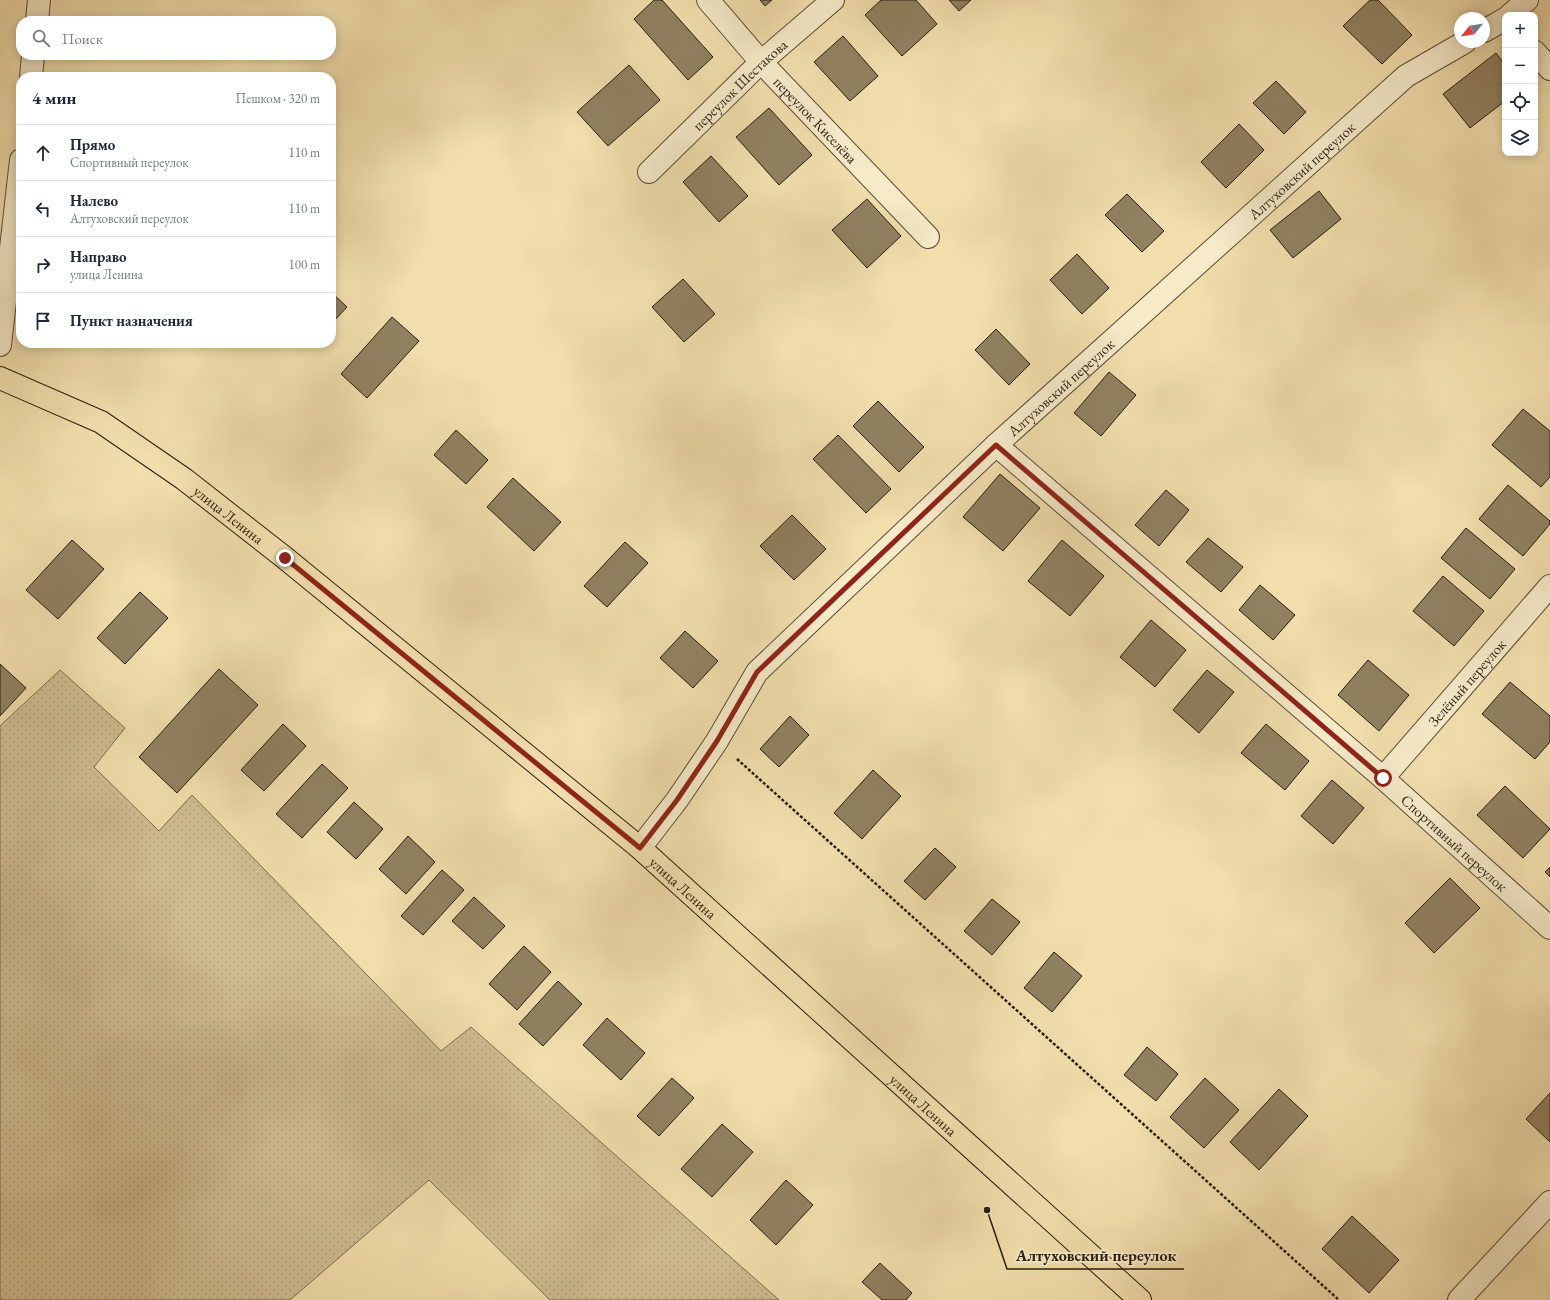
<!DOCTYPE html>
<html lang="ru">
<head>
<meta charset="utf-8">
<style>
  :root { --surface:#fff; --page:#f2f2f3; --text:#1f2937; --muted:#747a83; --line:#e0e1e3 }
  body { margin:0; font-family:"EB Garamond",serif; background:var(--page); color:var(--text) }
  .controls { position:absolute; right:12px; top:12px; display:grid; overflow:hidden; border-radius:8px; box-shadow:0 2px 10px #0003 }
  .controls button { width:36px; height:36px; display:grid; place-items:center; padding:0; border:0; border-bottom:1px solid var(--line); background:var(--surface); color:var(--text); font:20px sans-serif }
  .compass { position:absolute; left:1454px; top:12px; width:36px; height:36px; border-radius:50%; background:var(--surface); box-shadow:0 2px 10px #0003; rotate:240deg }
  .stop { position:absolute; width:12px; height:12px; margin:-9px; border:3px solid #8f2418; border-radius:50%; background:#fff }
  .stop.end { background:#8f2418; border-color:#fff; box-shadow:0 1px 4px #0008 }
  .list { margin:0; padding:0; list-style:none }
  h2 { display:flex; justify-content:space-between; align-items:center; height:52px; margin:0; padding:0 16px; font-size:17px }
  h2 small { font-size:13px; font-weight:400; color:var(--muted) }
  .list li { display:grid; grid-template-columns:26px 1fr auto; gap:12px; align-items:center; box-sizing:border-box; height:56px; padding:0 16px; border-top:1px solid var(--line) }
  .list b { display:block; font-size:15px; white-space:nowrap }
  .list p { margin:0; font-size:13px; white-space:nowrap; color:var(--muted) }
  .list em { font-size:13px; font-style:normal; color:var(--muted) }
  .icon { flex:none; width:22px; height:22px; fill:none; stroke:currentColor; stroke-width:2; stroke-linecap:round; stroke-linejoin:round }
  .map { position:relative; flex:none; width:1550px; height:1300px; overflow:hidden }
  .search { position:absolute; background:var(--surface); box-shadow:0 2px 10px #0003; left:16px; top:16px; width:320px; height:44px; display:flex; align-items:center; gap:10px; box-sizing:border-box; padding:0 14px; border-radius:16px; color:var(--muted); font-size:15px }
  .panel { position:absolute; background:var(--surface); box-shadow:0 2px 10px #0003; left:16px; top:72px; width:320px; height:276px; border-radius:16px }
  .map>svg:first-child { display:block }
  .park { fill:url(#park-dots); stroke:#7c6c50 }
  .building { fill:#918161; stroke:#281c0f }
  .lines { fill:none; stroke-linecap:round; stroke-linejoin:round }
  .minor-casing { stroke:#5a4c36; stroke-width:24 }
  .major-casing { stroke:#281c0f; stroke-width:24 }
  .path { stroke:#281c0f; stroke-width:2.5; stroke-dasharray:3 2; stroke-linecap:butt }
  .minor { stroke:#f6eac9; stroke-width:22 }
  .major { stroke:#f1deac; stroke-width:22 }
  .route { stroke:#8f2418; stroke-width:5 }
  .labels { text-anchor:middle; dominant-baseline:central; stroke-width:4; stroke-linejoin:round; paint-order:stroke }
  .street-label { font-size:15px; fill:#281c0f; stroke:#f6eac9 }
  .leader { fill:none; stroke:#281c0f; stroke-width:1.5 }
  .callout-dot { fill:#281c0f; stroke:#f6eac9; stroke-width:1.5 }
  .callout-label { font-size:16px; text-anchor:middle; font-weight:bold; fill:#281c0f; stroke:#f6eac9; stroke-width:4; stroke-linejoin:round; paint-order:stroke }
</style>
</head>
<body>
<div class="map">
<svg width="1550" height="1300" viewBox="0 0 1550 1300">
  <defs>
    <pattern id="park-dots" width="8" height="8" patternUnits="userSpaceOnUse"><rect width="8" height="8" fill="#cfbd91"/><path d="M2 2h.1M6 6h.1" fill="none" stroke="#b2a27c" stroke-width="1.8" stroke-linecap="round"/></pattern>
  </defs>
  <rect width="100%" height="100%" fill="#f1deac"/>
  <filter id="stains"><feTurbulence type="fractalNoise" baseFrequency=".005" numOctaves="4"/><feColorMatrix values="0 0 0 0 .2 0 0 0 0 .09 0 0 0 0 .02 0 0 0 .5 -.17"/></filter>
  <radialGradient id="worn" r=".72"><stop offset=".6" stop-color="#630" stop-opacity="0"/><stop offset="1" stop-color="#630" stop-opacity=".3"/></radialGradient>
  <polygon class="park" points="60,670 125,728 94,767 159,831 192,795 441,1051 471,1027 779,1300 550,1300 429,1180 290,1300 0,1300 0,726"/>
  <g class="building">
    <polygon points="654,0 662,0 713,57 688,80 634,19"/>
    <polygon points="760,0 772,0 765,6"/>
    <polygon points="881,0 916,0 937,24 902,56 865,15"/>
    <polygon points="949,0 971,0 959,11"/>
    <polygon points="1370,0 1378,0 1412,35 1382,64 1343,26"/>
    <polygon points="843,36 878,76 850,101 814,62"/>
    <polygon points="1496,53 1505,65 1505,101 1470,128 1443,94"/>
    <polygon points="629,65 660,100 608,146 577,112"/>
    <polygon points="1276,81 1306,112 1284,134 1253,103"/>
    <polygon points="769,108 812,155 779,185 736,137"/>
    <polygon points="1239,124 1264,150 1226,188 1201,162"/>
    <polygon points="711,156 748,196 719,222 683,182"/>
    <polygon points="1319,191 1341,219 1293,258 1270,230"/>
    <polygon points="1127,194 1164,231 1142,252 1105,215"/>
    <polygon points="867,199 901,236 867,268 832,230"/>
    <polygon points="1077,254 1109,288 1082,314 1050,280"/>
    <polygon points="683,279 715,314 684,342 652,307"/>
    <polygon points="331,292 347,307 331,324"/>
    <polygon points="392,317 419,341 367,398 341,374"/>
    <polygon points="996,329 1030,364 1009,385 975,350"/>
    <polygon points="1109,372 1136,395 1101,436 1074,413"/>
    <polygon points="878,401 924,447 899,472 853,426"/>
    <polygon points="1523,409 1550,431 1550,477 1541,487 1492,445"/>
    <polygon points="456,430 488,460 466,484 434,455"/>
    <polygon points="838,435 891,489 866,513 813,459"/>
    <polygon points="1000,474 1040,508 1003,551 963,517"/>
    <polygon points="513,478 561,522 534,551 487,507"/>
    <polygon points="1508,485 1550,521 1550,524 1523,556 1479,519"/>
    <polygon points="1166,490 1189,510 1159,546 1135,525"/>
    <polygon points="792,515 826,549 794,580 760,546"/>
    <polygon points="1466,528 1515,569 1490,599 1441,558"/>
    <polygon points="1208,538 1243,567 1221,592 1186,562"/>
    <polygon points="72,540 104,569 58,619 26,590"/>
    <polygon points="1062,540 1104,576 1070,616 1028,581"/>
    <polygon points="625,542 648,563 607,607 584,586"/>
    <polygon points="1443,576 1484,611 1454,646 1413,611"/>
    <polygon points="1260,585 1295,615 1273,640 1239,610"/>
    <polygon points="140,592 168,618 125,664 97,638"/>
    <polygon points="1151,620 1186,650 1155,687 1120,657"/>
    <polygon points="685,631 718,661 693,688 660,658"/>
    <polygon points="1368,660 1409,695 1379,731 1338,695"/>
    <polygon points="0,664 26,688 0,716"/>
    <polygon points="219,669 258,705 177,793 139,757"/>
    <polygon points="1207,670 1234,692 1199,733 1173,710"/>
    <polygon points="1510,682 1550,716 1550,742 1535,759 1482,714"/>
    <polygon points="790,716 809,735 779,767 760,749"/>
    <polygon points="283,724 306,746 264,791 241,770"/>
    <polygon points="1266,724 1309,761 1285,790 1241,753"/>
    <polygon points="322,764 348,788 302,838 276,814"/>
    <polygon points="873,770 901,796 862,839 834,813"/>
    <polygon points="1332,780 1364,808 1333,844 1301,816"/>
    <polygon points="1505,786 1550,829 1523,858 1477,815"/>
    <polygon points="354,802 383,829 356,859 327,832"/>
    <polygon points="408,836 435,862 406,894 379,869"/>
    <polygon points="935,848 956,867 925,900 904,881"/>
    <polygon points="1550,867 1550,877 1545,872"/>
    <polygon points="442,870 464,890 423,935 401,916"/>
    <polygon points="1450,878 1480,908 1434,953 1405,923"/>
    <polygon points="474,897 505,926 483,949 452,921"/>
    <polygon points="992,899 1020,922 992,955 964,931"/>
    <polygon points="524,946 551,972 517,1010 489,984"/>
    <polygon points="1054,952 1082,976 1052,1012 1024,988"/>
    <polygon points="558,981 582,1004 543,1046 519,1024"/>
    <polygon points="607,1018 645,1053 621,1080 583,1045"/>
    <polygon points="1147,1047 1178,1074 1156,1101 1124,1075"/>
    <polygon points="672,1078 694,1098 659,1136 637,1116"/>
    <polygon points="1205,1078 1239,1110 1204,1148 1170,1117"/>
    <polygon points="1279,1089 1308,1116 1259,1170 1230,1142"/>
    <polygon points="1550,1093 1550,1142 1526,1119"/>
    <polygon points="722,1124 753,1152 712,1197 681,1169"/>
    <polygon points="786,1180 813,1205 776,1245 750,1220"/>
    <polygon points="1352,1216 1399,1260 1369,1293 1322,1249"/>
    <polygon points="880,1263 912,1293 906,1300 882,1300 862,1282"/>
  </g>
  <g class="lines">
    <defs>
      <g id="minor">
        <path id="s1" d="M 708,0 L 761,62 L 928,237"/>
        <polyline points="1510,15 1527,0"/>
        <polyline points="37,21 39,0"/>
        <polyline points="1484,31 1505,19"/>
        <polyline points="1535,52 1550,69"/>
        <polyline points="31,77 33,55"/>
        <path id="s2" d="M 649,172 L 761,62 L 833,0"/>
        <polyline points="0,345 21,160"/>
        <path id="s3" d="M 996,445 L 1383,778 L 1550,928"/>
        <path id="s4" d="M 1383,778 L 1550,586"/>
        <path id="s5" d="M 640,848 L 677,800 L 717,741 L 757,672 L 996,445 L 1406,76 L 1465,42"/>
        <polyline points="1459,1300 1550,1202"/>
      </g>
      <g id="major">
        <path id="s6" d="M 0,378 L 101,422 L 184,479 L 285,558 L 640,848 L 1140,1300"/>
      </g>
    </defs>
    <use href="#minor" class="minor-casing"/>
    <use href="#major" class="major-casing"/>
    <polyline class="path" points="737,759 1339,1300"/>
    <use href="#minor" class="minor"/>
    <use href="#major" class="major"/>
  </g>
  <g class="lines">
    <polyline class="route" points="285,558 640,848 677,800 717,741 757,672 996,445 1383,778"/>
  </g>
  <g class="labels">
    <g class="street-label">
      <text stroke="none"><textPath href="#s2" startOffset="126">переулок Шестакова</textPath></text>
      <text stroke="none"><textPath href="#s1" startOffset="161">переулок Киселёва</textPath></text>
      <text stroke="none"><textPath href="#s5" startOffset="952">Алтуховский переулок</textPath></text>
      <text stroke="none"><textPath href="#s5" startOffset="628">Алтуховский переулок</textPath></text>
      <text stroke="none"><textPath href="#s6" startOffset="268">улица Ленина</textPath></text>
      <text stroke="none"><textPath href="#s4" startOffset="127">Зелёный переулок</textPath></text>
      <text stroke="none"><textPath href="#s3" startOffset="607">Спортивный переулок</textPath></text>
      <text stroke="none"><textPath href="#s6" startOffset="856">улица Ленина</textPath></text>
      <text stroke="none"><textPath href="#s6" startOffset="1180">улица Ленина</textPath></text>
    </g>
  </g>
  <path class="leader" d="M987 1210L1007 1269H1184"/>
  <circle class="callout-dot" cx="987" cy="1210" r="4"/>
  <g class="callout-label">
    <text x="1096" y="1261">Алтуховский переулок</text>
  </g>
  <rect width="100%" height="100%" filter="url(#stains)"/>
  <rect width="100%" height="100%" fill="url(#worn)"/>
</svg>
<div class="controls">
<button>+</button>
<button>−</button>
<button><svg class="icon" aria-label="locate" viewBox="0 0 24 24"><circle cx="12" cy="12" r="6"/><path d="M12 2v4M12 18v4M2 12h4M18 12h4"/></svg></button>
<button><svg class="icon" aria-label="layers" viewBox="0 0 24 24"><path d="M12 4l9 5-9 5-9-5zM3 14l9 5 9-5"/></svg></button>
</div>
<svg class="compass" viewBox="-18 -18 36 36"><path d="M0-13l5 13h-10z" fill="#e53935"/><path d="M0 13l5-13h-10z" fill="#747a83"/></svg>
<div class="stop" style="left:1383px;top:778px"></div>
<div class="stop end" style="left:285px;top:558px"></div>
<div class="search"><svg class="icon" aria-label="search" viewBox="0 0 24 24"><circle cx="10" cy="10" r="6"/><path d="M15 15l6 6"/></svg>Поиск</div>
<section class="panel">
<h2>4 мин<small>Пешком · 320 m</small></h2>
<ul class="list">
<li><svg class="icon" aria-label="ahead" viewBox="0 0 24 24"><path d="M12 20V5M6 11l6-6 6 6"/></svg><div><b>Прямо</b><p>Спортивный переулок</p></div><em>110 m</em></li>
<li><svg class="icon" aria-label="left" viewBox="0 0 24 24"><path d="M17 20v-9H6M10 6l-5 5 5 5"/></svg><div><b>Налево</b><p>Алтуховский переулок</p></div><em>110 m</em></li>
<li><svg class="icon" aria-label="right" viewBox="0 0 24 24"><path d="M7 20v-9h11M14 6l5 5-5 5"/></svg><div><b>Направо</b><p>улица Ленина</p></div><em>100 m</em></li>
<li><svg class="icon" aria-label="arrive" viewBox="0 0 24 24"><path d="M6 21V4h12l-3 4 3 4H6"/></svg><div><b>Пункт назначения</b></div></li>
</ul>
</section>
</div>
</body>
</html>
